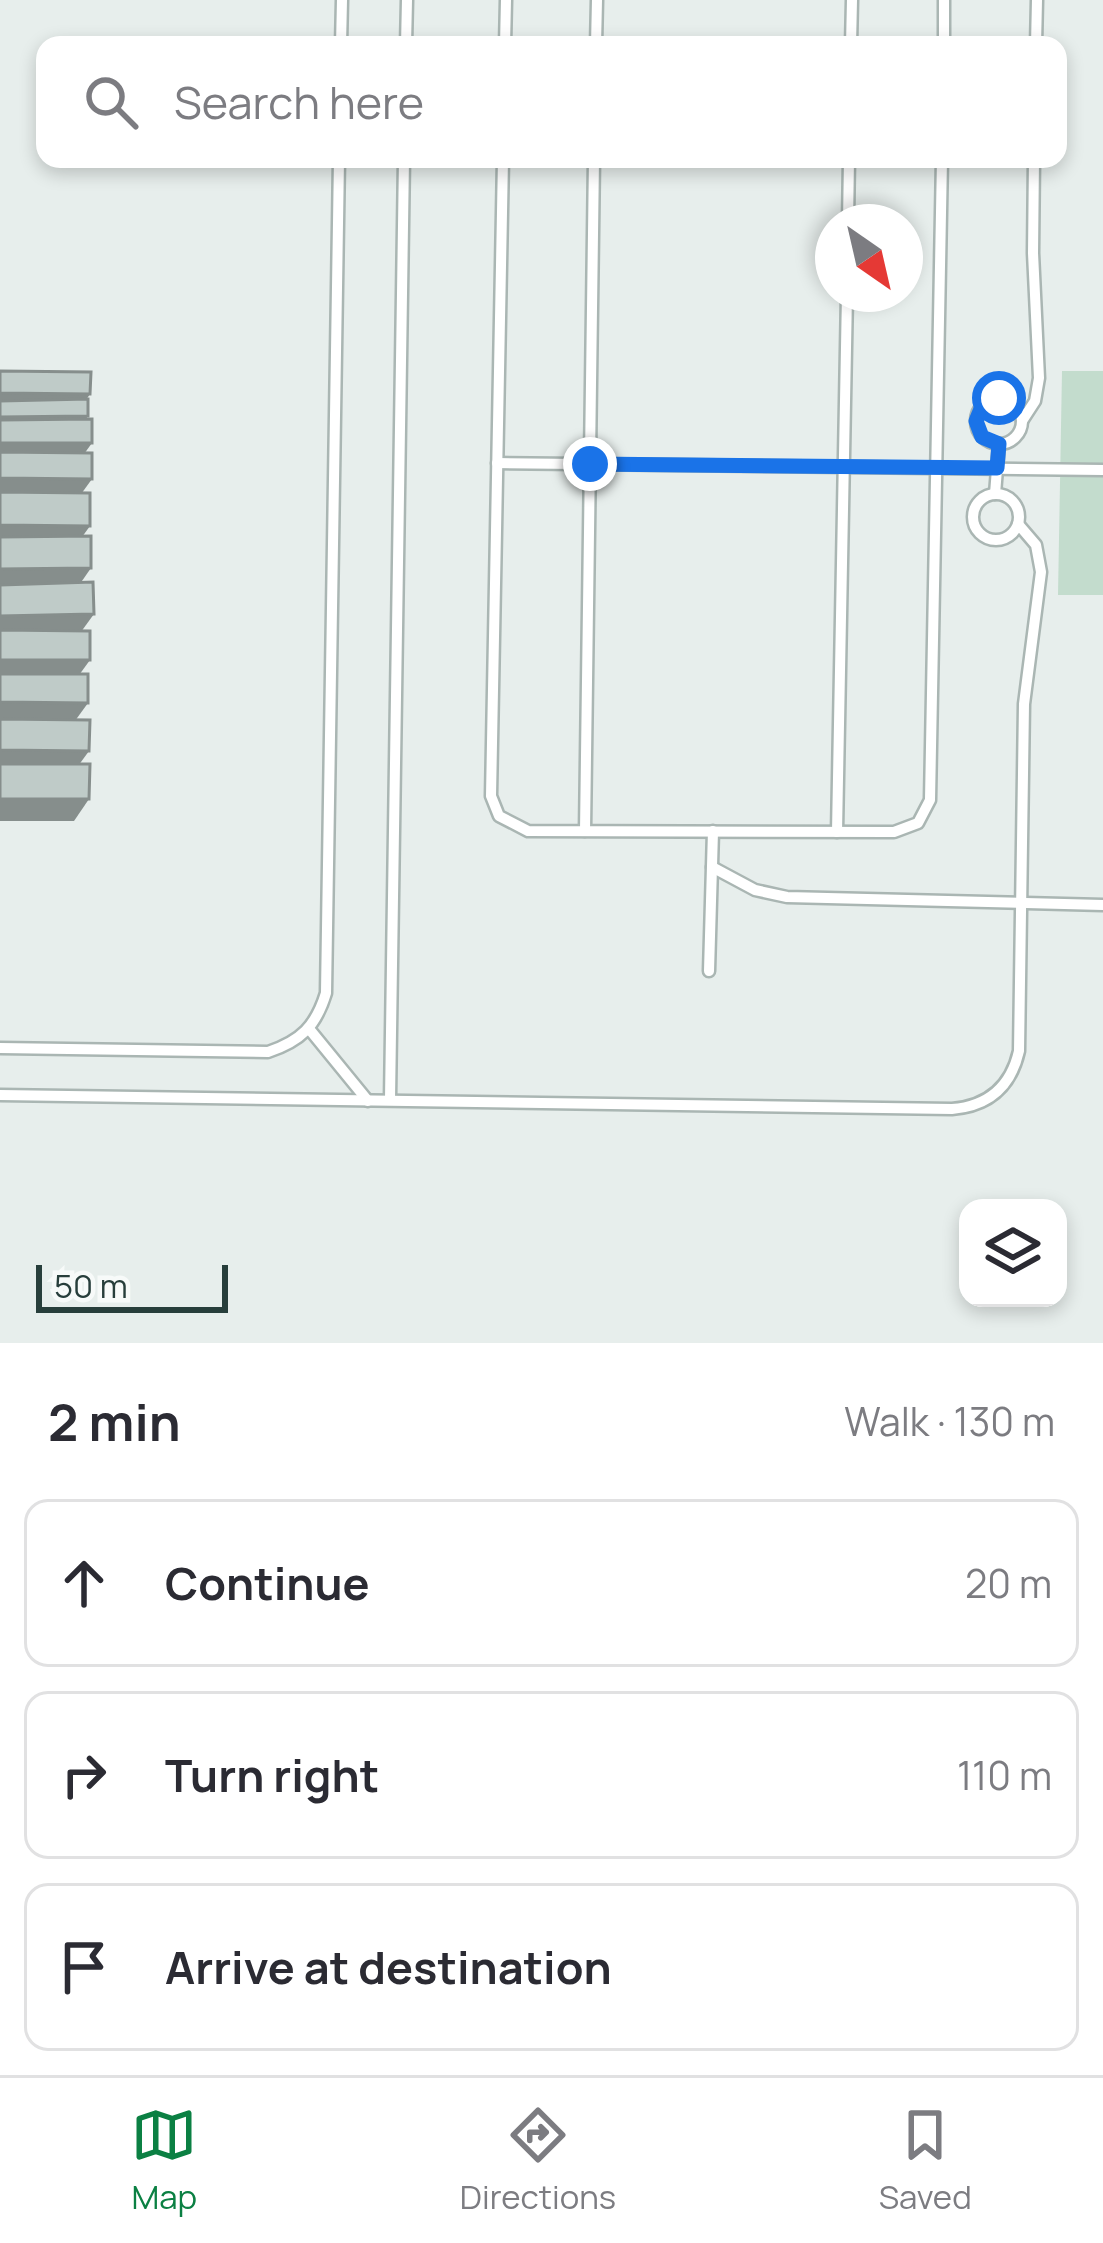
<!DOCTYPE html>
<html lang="en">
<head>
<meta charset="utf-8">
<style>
  :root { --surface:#fff; --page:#f2f2f3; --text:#2b2b33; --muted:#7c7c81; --line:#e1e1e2; --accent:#0b8043 }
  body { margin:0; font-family:Manrope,sans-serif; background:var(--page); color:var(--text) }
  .controls { position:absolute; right:36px; bottom:36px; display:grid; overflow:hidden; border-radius:24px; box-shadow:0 6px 18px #0003 }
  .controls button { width:108px; height:108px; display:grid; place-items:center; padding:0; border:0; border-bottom:3px solid var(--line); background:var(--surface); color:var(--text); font:60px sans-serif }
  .compass { position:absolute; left:815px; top:204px; width:108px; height:108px; border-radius:50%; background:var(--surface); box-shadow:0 6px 18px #0003; rotate:146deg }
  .scale { position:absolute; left:36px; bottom:30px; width:192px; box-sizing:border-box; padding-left:12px; border:6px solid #273e3b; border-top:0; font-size:33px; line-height:42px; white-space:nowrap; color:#273e3b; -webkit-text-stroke:9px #f7faf9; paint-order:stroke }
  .stop { position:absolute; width:36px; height:36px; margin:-27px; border:9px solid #1a73e8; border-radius:50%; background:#fff }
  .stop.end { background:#1a73e8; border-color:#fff; box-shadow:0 3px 12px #0008 }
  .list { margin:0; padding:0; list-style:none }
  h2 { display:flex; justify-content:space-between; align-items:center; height:156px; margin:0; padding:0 48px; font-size:51px }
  h2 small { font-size:39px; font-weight:400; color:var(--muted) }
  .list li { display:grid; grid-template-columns:78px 1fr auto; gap:36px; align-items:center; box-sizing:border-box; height:168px; margin:0 24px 24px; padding:0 24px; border:3px solid var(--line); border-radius:24px }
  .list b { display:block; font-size:45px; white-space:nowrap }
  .list em { font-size:39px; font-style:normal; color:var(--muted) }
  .icon { flex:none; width:66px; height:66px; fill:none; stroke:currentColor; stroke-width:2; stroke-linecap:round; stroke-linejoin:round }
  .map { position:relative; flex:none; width:1103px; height:1343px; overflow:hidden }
  .search { position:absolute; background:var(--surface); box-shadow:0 6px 18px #0003; left:36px; right:36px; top:36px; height:132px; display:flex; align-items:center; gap:30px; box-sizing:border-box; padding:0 42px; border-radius:24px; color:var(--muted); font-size:45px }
  .sheet { height:732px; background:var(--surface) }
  nav { display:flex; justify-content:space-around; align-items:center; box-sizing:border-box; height:168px; border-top:3px solid var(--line); background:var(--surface); font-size:33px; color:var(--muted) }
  nav a { display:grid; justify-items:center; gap:6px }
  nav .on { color:var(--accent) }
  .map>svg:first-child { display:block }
  .green { fill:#c3dccd }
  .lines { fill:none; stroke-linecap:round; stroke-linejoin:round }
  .service-casing { stroke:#aab6b3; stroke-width:15 }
  .service { stroke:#fff; stroke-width:10 }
  .shaded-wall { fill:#868e8c }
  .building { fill:#bfcbc8; stroke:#868e8c; stroke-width:3 }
  .route { stroke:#1a73e8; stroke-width:15 }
</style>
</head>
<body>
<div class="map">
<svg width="1103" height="1343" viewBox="0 0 1103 1343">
  <rect width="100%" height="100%" fill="#e7eeec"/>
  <polygon class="green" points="1062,371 1103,371 1103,595 1058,595"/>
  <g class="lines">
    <defs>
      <g id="service">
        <polyline points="341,45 342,0"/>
        <polyline points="406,45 407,0"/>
        <polyline points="505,45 506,0"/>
        <polyline points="596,45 597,0"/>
        <polyline points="851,45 852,0"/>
        <polyline points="944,45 944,0"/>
        <polyline points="1036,45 1037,0"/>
        <polyline points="503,159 491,796 499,816 528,831 894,832 918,823 930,800 942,159"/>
        <polyline points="848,222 849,159"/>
        <circle cx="999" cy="421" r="23"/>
        <polyline points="1022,421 1035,401 1039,378 1033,253 1034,159"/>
        <polyline points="497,463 1103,470"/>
        <polyline points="995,494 999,444"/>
        <circle cx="996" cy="517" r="23"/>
        <polyline points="585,831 594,159"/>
        <polyline points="837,832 847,294"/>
        <polyline points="712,867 755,890 787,897 1103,905"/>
        <polyline points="709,971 713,831"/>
        <polyline points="310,1030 368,1101"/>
        <path d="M 0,1048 L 268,1052 C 301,1041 316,1026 326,993 L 339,159"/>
        <path d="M 0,1095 L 952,1109 C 989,1106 1011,1086 1019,1051 L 1024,704 L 1041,572 L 1036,545 L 1018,524"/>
        <polyline points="390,1099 404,159"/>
      </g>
    </defs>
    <use href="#service" class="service-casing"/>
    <use href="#service" class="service"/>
  </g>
  <g class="shaded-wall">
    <polygon points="0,393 90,394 80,409 0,408"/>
    <polygon points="88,416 78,431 0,432 0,417"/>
    <polygon points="0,443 92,443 76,465 0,466"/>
    <polygon points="0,478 92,479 76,501 0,501"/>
    <polygon points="0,525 90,526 74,548 0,547"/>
    <polygon points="91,568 75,591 0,591 0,569"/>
    <polygon points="94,614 78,636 0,638 0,616"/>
    <polygon points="0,660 90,660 74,682 0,682"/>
    <polygon points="0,702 88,703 72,725 0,725"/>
    <polygon points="0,750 89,751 73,773 0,772"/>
    <polygon points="0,799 89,799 74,821 0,821"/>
  </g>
  <g class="building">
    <polygon points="0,371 91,372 90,394 0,393"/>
    <polygon points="88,399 88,416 0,417 0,401"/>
    <polygon points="92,419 92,443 0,443 0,420"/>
    <polygon points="0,452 92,453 92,479 0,478"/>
    <polygon points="0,492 90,493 90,526 0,525"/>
    <polygon points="91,536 91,568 0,569 0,537"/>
    <polygon points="93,582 94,614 0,616 0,585"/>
    <polygon points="0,630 90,631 90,660 0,660"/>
    <polygon points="0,674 88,674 88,703 0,702"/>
    <polygon points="0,719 90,720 89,751 0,750"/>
    <polygon points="0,764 90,764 89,799 0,799"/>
  </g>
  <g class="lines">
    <polyline class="route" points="590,464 997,468 999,444 982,437 976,421 983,404 999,398"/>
  </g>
</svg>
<div class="controls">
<button><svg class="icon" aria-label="layers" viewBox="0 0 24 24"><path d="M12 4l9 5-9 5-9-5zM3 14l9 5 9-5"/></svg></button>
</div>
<svg class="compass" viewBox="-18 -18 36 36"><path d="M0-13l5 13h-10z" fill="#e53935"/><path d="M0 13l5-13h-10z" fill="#7c7c81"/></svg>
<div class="scale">50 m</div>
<div class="stop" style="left:999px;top:398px"></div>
<div class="stop end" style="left:590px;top:464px"></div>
<div class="search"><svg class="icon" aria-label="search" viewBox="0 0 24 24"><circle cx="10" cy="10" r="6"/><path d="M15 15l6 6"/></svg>Search here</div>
</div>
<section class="sheet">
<h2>2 min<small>Walk · 130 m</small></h2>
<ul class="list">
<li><svg class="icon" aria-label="ahead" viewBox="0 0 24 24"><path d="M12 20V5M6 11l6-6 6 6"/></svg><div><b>Continue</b></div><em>20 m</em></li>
<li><svg class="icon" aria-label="right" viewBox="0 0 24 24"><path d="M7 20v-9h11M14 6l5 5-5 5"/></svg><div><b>Turn right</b></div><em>110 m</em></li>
<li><svg class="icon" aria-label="arrive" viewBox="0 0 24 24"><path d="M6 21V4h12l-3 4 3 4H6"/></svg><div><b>Arrive at destination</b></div></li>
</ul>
</section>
<nav>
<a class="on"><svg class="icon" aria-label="map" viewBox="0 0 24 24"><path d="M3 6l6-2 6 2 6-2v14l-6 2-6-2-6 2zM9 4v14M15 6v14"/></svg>Map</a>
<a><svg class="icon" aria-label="directions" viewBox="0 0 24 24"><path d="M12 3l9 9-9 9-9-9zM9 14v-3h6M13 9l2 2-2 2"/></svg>Directions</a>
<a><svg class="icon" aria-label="saved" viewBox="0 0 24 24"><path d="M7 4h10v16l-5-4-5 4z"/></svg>Saved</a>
</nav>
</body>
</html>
